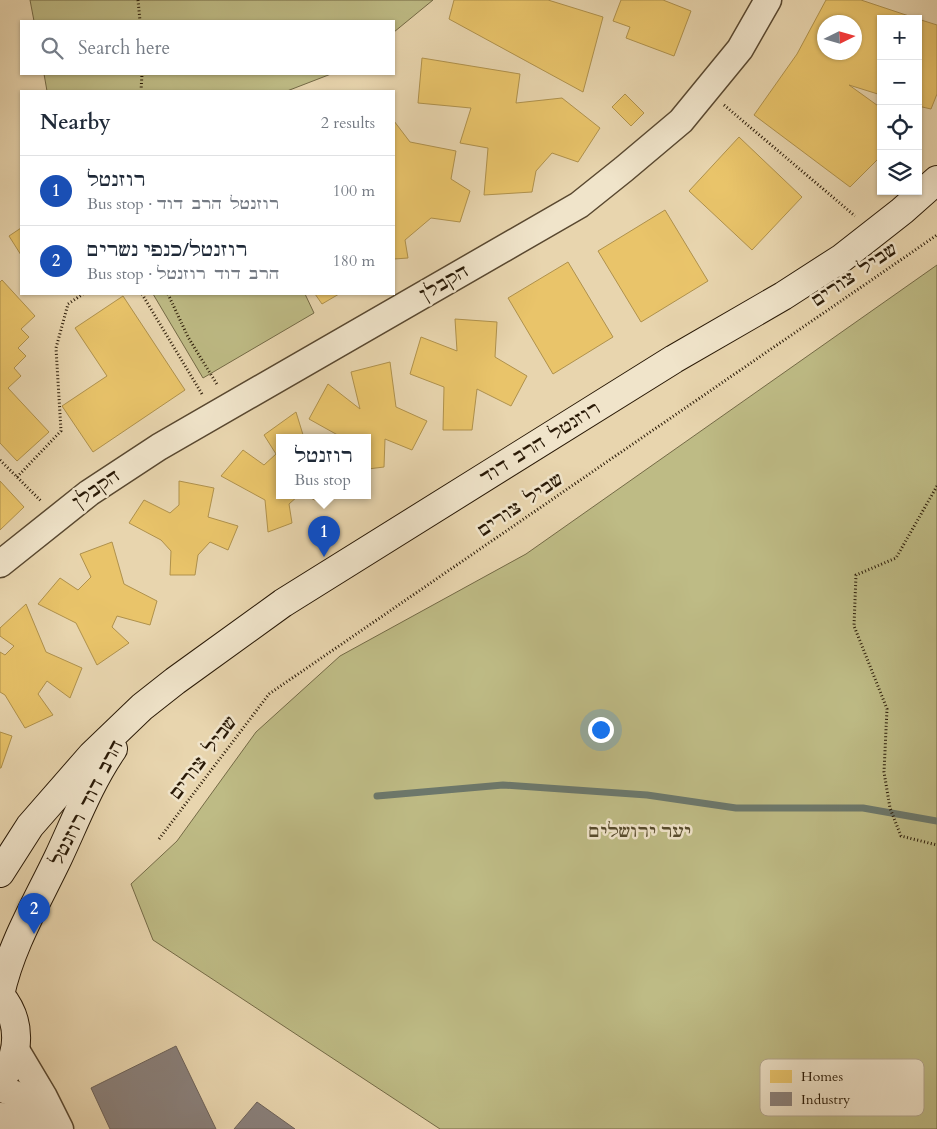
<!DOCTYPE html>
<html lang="en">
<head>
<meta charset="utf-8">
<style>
  :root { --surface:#fff; --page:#f2f2f3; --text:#1f2937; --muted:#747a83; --line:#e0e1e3; --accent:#8f2418 }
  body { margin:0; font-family:Cardo,"Frank Ruhl Libre",serif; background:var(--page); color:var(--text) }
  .controls { position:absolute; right:15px; top:15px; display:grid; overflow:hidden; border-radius:0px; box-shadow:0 1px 4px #0004 }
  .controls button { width:45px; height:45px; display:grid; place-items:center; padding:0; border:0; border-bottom:1px solid var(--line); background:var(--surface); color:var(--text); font:25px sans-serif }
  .compass { position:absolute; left:817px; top:15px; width:45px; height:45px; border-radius:50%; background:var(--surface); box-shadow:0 1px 4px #0004; rotate:85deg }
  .you { position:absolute; left:600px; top:729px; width:18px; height:18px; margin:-12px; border:4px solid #fff; border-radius:50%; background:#1a73e8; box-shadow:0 0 0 8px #1a73e833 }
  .badge { display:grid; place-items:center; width:32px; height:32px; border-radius:50%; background:var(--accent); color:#fff; font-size:16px; font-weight:700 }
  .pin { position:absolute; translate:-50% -41px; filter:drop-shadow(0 1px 2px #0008) }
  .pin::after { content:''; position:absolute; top:26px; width:18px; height:15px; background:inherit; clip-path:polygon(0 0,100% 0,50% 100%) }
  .popup { position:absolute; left:276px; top:434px; width:95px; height:65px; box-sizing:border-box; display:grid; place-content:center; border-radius:0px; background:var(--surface); filter:drop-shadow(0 1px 4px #0005); font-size:16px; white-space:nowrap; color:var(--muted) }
  .popup b { font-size:19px; color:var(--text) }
  .popup::after { content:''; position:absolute; left:50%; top:100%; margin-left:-10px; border:10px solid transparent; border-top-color:var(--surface) }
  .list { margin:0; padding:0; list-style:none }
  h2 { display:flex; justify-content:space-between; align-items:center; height:65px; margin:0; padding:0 20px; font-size:21px }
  h2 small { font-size:16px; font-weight:400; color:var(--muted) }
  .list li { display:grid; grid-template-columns:32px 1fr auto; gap:15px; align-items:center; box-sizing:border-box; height:70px; padding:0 20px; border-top:1px solid var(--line) }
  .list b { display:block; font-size:19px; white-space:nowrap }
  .list p { margin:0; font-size:16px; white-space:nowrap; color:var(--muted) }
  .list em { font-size:16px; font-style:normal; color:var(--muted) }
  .icon { flex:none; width:28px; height:28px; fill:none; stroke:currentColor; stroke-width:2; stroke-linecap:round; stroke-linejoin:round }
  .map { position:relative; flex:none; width:937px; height:1129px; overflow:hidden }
  .search { position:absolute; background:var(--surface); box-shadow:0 1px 4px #0004; left:20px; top:20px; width:375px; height:55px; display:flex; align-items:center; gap:12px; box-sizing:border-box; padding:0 18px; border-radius:0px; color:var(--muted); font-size:19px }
  .panel { position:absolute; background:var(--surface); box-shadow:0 1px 4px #0004; left:20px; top:90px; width:375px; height:205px; border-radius:0px }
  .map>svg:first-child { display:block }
  .green { fill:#bebb85; stroke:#746a46 }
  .homes { fill:#e9c46a; stroke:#af914c; fill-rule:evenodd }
  .industry { fill:#8a817c; stroke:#6d6259 }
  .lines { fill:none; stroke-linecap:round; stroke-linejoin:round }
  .stream { stroke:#6c786c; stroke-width:7 }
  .street-casing { stroke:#594830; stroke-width:29 }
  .secondary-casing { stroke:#291906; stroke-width:30 }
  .path { stroke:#291906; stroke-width:3; stroke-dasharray:1 2.5; stroke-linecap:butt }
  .street { stroke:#f0e4ca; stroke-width:26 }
  .secondary { stroke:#f0e4ca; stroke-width:28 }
  .labels { text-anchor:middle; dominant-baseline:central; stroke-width:5; stroke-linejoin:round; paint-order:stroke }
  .street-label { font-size:18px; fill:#291906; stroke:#f0e4ca }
  .park-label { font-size:18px; font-style:italic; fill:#564a2c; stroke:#f0e4ca }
  .key { fill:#f0e4ca; stroke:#b4a78f; stroke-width:1 }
  .key-label { font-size:14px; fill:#291906 }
</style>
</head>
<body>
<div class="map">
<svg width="937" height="1129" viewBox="0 0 937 1129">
  <rect width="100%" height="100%" fill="#e8d5ae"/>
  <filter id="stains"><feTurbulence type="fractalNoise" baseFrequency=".004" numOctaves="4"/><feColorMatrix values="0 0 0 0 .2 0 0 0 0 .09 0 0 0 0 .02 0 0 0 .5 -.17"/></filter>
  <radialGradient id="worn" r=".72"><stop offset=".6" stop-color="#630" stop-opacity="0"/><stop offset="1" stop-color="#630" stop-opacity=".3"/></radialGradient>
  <g class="green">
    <polygon points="30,0 433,0 394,32 394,21 34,21"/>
    <polygon points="44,74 331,74 287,91 47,91"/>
    <polygon points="937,265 937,1129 440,1129 153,940 131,884 177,841 256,732 340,656 526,554"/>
    <polygon points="153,294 305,294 314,313 203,378"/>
  </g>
  <g class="homes">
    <polygon points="454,0 548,0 603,17 583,92 449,19"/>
    <polygon points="621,0 663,0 691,11 674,56 626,38 630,27 613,21"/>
    <path d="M 826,0 L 861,0 L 918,19 L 881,19 L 881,95 L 849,85 L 881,108 L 881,156 L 850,187 L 754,115 L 797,54 ZM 824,22 L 854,22 L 854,52 L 824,52 Z"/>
    <polygon points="918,19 937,25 937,94 931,109 918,106"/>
    <polygon points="422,58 520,74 516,103 562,98 600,128 578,162 552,153 536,171 532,192 484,195 488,148 460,143 471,108 418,103"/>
    <polygon points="625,94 644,113 631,126 612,107"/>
    <polygon points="394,121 410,142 456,151 451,179 470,191 460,222 431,218 405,240 408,258 394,259"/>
    <polygon points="739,137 802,197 752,250 689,191"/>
    <polygon points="665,210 708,281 641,322 598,251"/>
    <polygon points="21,228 21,255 9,236"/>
    <polygon points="568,262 613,337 553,374 508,298"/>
    <polygon points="2,280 35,316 21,329 29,337 18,348 26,356 14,368 21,376 8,388 49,432 17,461 0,443 0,282"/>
    <polygon points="315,294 339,294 322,304"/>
    <polygon points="123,296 185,390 93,452 62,406 107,376 75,328"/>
    <polygon points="455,319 497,322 495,357 527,376 511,406 477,389 472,430 443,430 444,387 410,374 421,337 457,351"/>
    <polygon points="390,362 396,407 427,421 412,450 385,439 384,467 368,469 368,438 343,438 309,419 328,384 360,409 351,372"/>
    <polygon points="296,412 304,438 280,438 280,496 298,496 289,504 292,523 268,532 265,500 221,476 243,450 264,465 276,454 264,435"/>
    <polygon points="0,481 24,507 0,530"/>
    <polygon points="179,481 214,488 208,517 238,526 228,550 210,542 198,555 195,575 170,575 171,551 161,540 129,523 144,500 170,513 179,505"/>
    <polygon points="306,496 331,496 326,505"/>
    <polygon points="112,542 124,584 157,601 150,625 117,616 112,627 129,643 97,665 76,623 38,604 60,578 78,590 91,577 80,554"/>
    <polygon points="26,604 46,652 82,668 70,698 47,681 38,694 53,715 25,728 5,695 0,692 0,652 5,655 14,646 0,636 0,628"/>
    <polygon points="0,732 12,736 1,768 0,768"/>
  </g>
  <g class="industry">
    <polygon points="176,1046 216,1129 110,1129 91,1088"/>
    <polygon points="257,1102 295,1129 234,1129"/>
  </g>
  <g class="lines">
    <polyline class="stream" points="377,796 503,785 647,795 736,808 863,808 937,821"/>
    <defs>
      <g id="street">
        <polyline points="0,564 89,493 159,447 579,205 624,169 681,121 740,49 768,0"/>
        <polyline points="16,1050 44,1097 60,1129"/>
        <path d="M 0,1089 C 22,1093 36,1110 49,1127"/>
      </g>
      <g id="secondary">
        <polyline points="0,873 30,826 92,755 142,707 175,681 283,603 674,359 783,296 842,258 902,211 937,180"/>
        <path d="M 0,995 C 10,947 37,902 58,858 C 75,822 90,782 113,749"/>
        <path d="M 0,995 C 22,1021 21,1055 0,1081"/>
        <polyline points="0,1117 25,1118 50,1129"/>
      </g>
    </defs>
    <use href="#street" class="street-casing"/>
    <use href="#secondary" class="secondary-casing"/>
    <g class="path">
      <polyline points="138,0 140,21"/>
      <polyline points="141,91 142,74"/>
      <polyline points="724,105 855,216"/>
      <polyline points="142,294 202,394"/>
      <polyline points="168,294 188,337 218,386"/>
      <polyline points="0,460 42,502"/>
      <polyline points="17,477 61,431 56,348 68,304 83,294"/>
      <polyline points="937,486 896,558 856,575 854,626 887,709 884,772 890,808 901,836 937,845"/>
      <polyline points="159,839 269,694 937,235"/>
    </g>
    <use href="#street" class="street"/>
    <use href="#secondary" class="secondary"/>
  </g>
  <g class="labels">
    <g class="street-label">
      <text transform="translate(854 275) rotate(-34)">שביל צורים</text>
      <text transform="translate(444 283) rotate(-30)">הקבלן</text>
      <text transform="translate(540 443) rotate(-32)">רוזנטל הרב דוד</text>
      <text transform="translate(96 489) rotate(-35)">הקבלן</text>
      <text transform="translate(520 505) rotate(-34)">שביל צורים</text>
      <text transform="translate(203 758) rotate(-53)">שביל צורים</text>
      <text transform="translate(87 803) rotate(-63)">הרב דוד רוזנטל</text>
    </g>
    <g class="park-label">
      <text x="640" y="831">יער ירושלים</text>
    </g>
  </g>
  <rect x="760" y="1059" width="164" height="57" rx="8" class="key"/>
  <rect x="770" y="1070" width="22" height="13" fill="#e9c46a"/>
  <rect x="770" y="1092" width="22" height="14" fill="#8a817c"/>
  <g class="key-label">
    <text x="801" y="1081">Homes</text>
    <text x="801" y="1104">Industry</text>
  </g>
  <rect width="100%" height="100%" filter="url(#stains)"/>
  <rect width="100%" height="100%" fill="url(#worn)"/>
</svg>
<div class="controls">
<button>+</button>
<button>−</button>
<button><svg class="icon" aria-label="locate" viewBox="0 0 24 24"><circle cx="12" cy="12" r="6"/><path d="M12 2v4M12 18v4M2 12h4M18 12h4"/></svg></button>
<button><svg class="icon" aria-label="layers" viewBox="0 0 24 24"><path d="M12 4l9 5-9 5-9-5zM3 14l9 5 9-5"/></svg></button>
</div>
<svg class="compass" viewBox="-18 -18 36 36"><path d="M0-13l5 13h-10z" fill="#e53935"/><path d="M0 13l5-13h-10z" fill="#747a83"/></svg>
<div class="you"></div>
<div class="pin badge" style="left:324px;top:557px;background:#1a4fb4">1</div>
<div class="popup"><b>רוזנטל</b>Bus stop</div>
<div class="pin badge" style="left:34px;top:934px;background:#1a4fb4">2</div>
<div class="search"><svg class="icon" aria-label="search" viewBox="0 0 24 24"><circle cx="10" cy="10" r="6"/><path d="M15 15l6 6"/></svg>Search here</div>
<section class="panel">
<h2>Nearby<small>2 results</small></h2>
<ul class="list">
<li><span class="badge" style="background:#1a4fb4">1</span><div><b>רוזנטל</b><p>Bus stop · רוזנטל הרב דוד</p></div><em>100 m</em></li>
<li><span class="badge" style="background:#1a4fb4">2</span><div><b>רוזנטל/כנפי נשרים</b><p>Bus stop · הרב דוד רוזנטל</p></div><em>180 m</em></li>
</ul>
</section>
</div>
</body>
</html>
